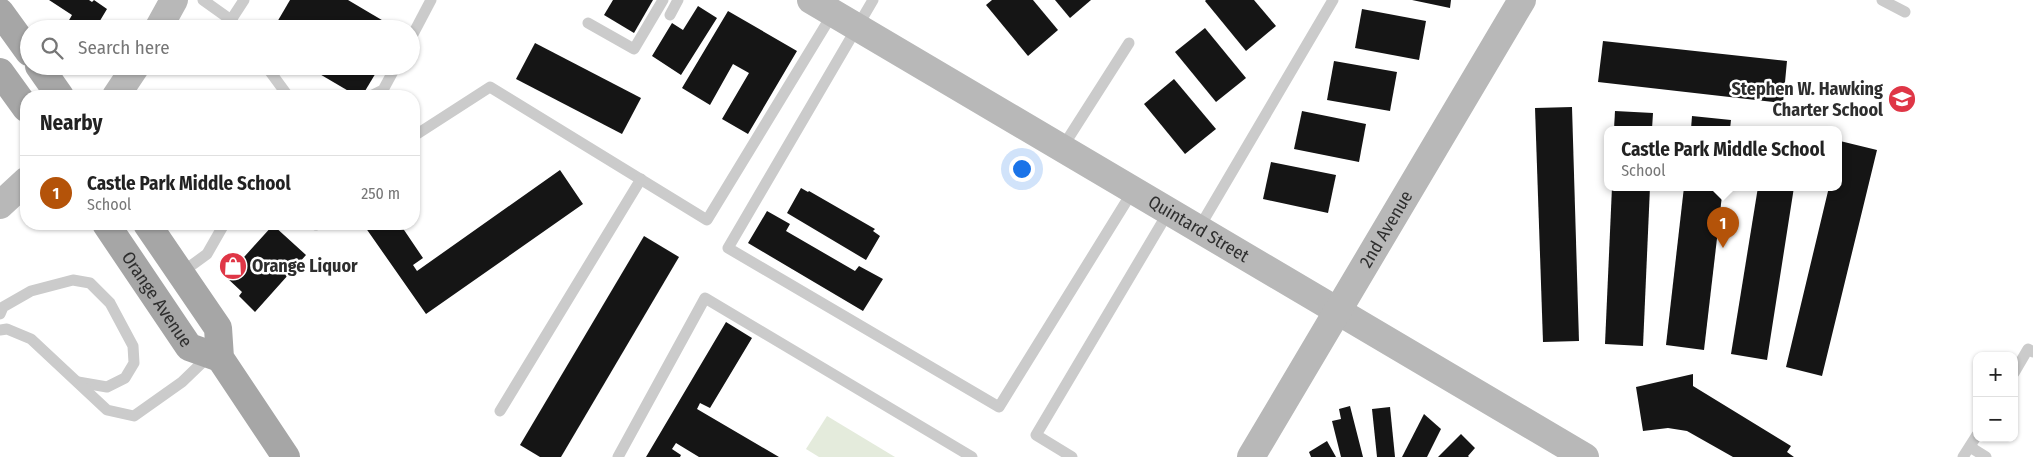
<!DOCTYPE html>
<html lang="en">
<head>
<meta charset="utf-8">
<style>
  :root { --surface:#fff; --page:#f6f6f6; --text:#222; --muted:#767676; --line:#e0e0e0; --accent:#b45309 }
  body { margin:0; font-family:"Fira Sans Condensed",sans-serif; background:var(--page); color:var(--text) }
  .controls { position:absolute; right:15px; bottom:15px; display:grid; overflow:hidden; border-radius:10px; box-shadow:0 1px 4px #0004 }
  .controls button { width:45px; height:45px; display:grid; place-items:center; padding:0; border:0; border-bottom:1px solid var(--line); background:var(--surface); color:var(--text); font:25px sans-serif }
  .you { position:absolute; left:1021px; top:168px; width:18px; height:18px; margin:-12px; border:4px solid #fff; border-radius:50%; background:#1a73e8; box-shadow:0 0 0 8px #1a73e833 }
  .badge { display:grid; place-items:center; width:32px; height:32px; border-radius:50%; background:var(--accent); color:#fff; font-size:16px; font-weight:700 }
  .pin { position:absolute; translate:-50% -41px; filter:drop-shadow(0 1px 2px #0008) }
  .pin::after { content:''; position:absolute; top:26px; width:18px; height:15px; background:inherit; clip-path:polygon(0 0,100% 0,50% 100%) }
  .popup { position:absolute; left:1604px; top:126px; width:238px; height:65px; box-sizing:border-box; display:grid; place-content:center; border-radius:10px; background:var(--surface); filter:drop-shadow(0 1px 4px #0005); font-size:16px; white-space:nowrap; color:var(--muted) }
  .popup b { font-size:19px; color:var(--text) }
  .popup::after { content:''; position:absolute; left:50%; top:100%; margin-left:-10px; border:10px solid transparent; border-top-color:var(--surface) }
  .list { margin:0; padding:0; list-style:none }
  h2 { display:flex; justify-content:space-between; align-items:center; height:65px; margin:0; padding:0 20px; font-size:21px }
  h2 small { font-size:16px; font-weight:400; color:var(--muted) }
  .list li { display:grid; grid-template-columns:32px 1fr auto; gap:15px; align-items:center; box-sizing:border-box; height:75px; padding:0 20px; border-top:1px solid var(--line) }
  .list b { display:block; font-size:19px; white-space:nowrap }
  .list p { margin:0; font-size:16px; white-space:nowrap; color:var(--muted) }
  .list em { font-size:16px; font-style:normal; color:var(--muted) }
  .icon { flex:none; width:28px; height:28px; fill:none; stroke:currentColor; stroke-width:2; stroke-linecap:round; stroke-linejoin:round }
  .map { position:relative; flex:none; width:2033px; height:457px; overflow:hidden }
  .search { position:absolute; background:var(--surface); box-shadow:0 1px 4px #0004; left:20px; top:20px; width:400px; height:55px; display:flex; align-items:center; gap:12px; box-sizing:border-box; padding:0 18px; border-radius:28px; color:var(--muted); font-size:19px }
  .panel { position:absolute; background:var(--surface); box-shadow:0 1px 4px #0004; left:20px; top:90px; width:400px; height:140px; border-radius:20px }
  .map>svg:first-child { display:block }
  .green { fill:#e4ebdc }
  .building { fill:#151515 }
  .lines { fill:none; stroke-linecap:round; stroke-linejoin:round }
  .lane { stroke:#cbcbcb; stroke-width:11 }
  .secondary { stroke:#b8b8b8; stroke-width:28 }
  .primary { stroke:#a6a6a6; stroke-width:28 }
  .labels { text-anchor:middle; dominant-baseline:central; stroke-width:5; stroke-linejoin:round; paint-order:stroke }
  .poi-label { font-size:18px; font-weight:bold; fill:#2e2e2e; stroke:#fff; text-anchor:end }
  .street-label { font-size:18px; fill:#2e2e2e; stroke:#fff }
</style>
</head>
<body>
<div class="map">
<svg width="2033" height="457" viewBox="0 0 2033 457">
  <rect width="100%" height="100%" fill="#fff"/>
  <polygon class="green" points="827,416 895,457 819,457 806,449"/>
  <g class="building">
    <polygon points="49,0 89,0 92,2 94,0 107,9 95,29 80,29 68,22 72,15"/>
    <polygon points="290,0 348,0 397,29 273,29"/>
    <polygon points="613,0 653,0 634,33 604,15"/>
    <polygon points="992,0 1033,0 1058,30 1028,56 986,5"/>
    <polygon points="1055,0 1091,0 1070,18"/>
    <polygon points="1206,0 1254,0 1276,26 1246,51 1205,1"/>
    <polygon points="1412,0 1451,0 1450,8"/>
    <polygon points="698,6 717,18 681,75 652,56 672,23 683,30"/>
    <polygon points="1362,9 1426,21 1419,60 1355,48"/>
    <polygon points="728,11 797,51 748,134 722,119 749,73 733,64 710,105 682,88"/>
    <polygon points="1205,28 1246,78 1216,102 1175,52"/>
    <polygon points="1603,41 1787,61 1783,103 1598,82"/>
    <polygon points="535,43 641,98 622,134 516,79"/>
    <polygon points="1334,61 1397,72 1390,111 1327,100"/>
    <polygon points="306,66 380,66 362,96 357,96"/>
    <polygon points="1174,79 1216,129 1185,154 1144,104"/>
    <polygon points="1572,107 1579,341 1543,342 1535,108"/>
    <polygon points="1302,111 1366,124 1359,162 1294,149"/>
    <polygon points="1615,111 1653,113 1652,129 1614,129"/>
    <polygon points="1692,116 1731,120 1730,129 1691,129"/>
    <polygon points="1767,126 1782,128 1782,129 1767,129"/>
    <polygon points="1840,141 1877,150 1822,376 1786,367 1829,187 1838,187 1838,149"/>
    <polygon points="1271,162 1336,175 1328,213 1263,199"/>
    <polygon points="560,170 583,204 426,314 363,224 400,224 423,258 413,265 417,271"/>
    <polygon points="1612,187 1650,187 1643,346 1605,344"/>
    <polygon points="1684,187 1723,187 1704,350 1666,345"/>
    <polygon points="1758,187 1794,187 1767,360 1731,354"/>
    <polygon points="801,188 808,192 809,191 875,229 873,231 880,236 866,260 787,213"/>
    <polygon points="767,211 790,224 786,231 855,271 859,266 883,279 863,311 748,243"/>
    <polygon points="273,225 306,255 255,312 239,296 242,292 226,277"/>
    <polygon points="644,236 679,257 561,457 540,457 520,445"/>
    <polygon points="726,322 752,338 710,408 700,403 697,409 779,457 699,457 676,443 672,449 681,455 680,457 646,457"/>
    <polygon points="1693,374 1693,386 1791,446 1787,452 1794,457 1733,457 1687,431 1668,428 1643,431 1636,387"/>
    <polygon points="1350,406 1363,457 1341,457 1332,421 1341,419 1339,409"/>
    <polygon points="1390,407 1395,457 1377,457 1372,409"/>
    <polygon points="1424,414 1441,429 1427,457 1402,457"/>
    <polygon points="1461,434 1475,448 1468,456 1469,457 1438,457"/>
    <polygon points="1327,441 1336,457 1311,457 1309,452"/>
  </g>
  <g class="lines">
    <g class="lane">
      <polyline points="203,0 231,20 238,29"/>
      <polyline points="873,0 728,248 999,407 1134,189"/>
      <polyline points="1882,0 1905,12"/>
      <polyline points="670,15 678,0"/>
      <polyline points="231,20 244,0"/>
      <polyline points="588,23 634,49 663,0"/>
      <polyline points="411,38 431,0"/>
      <polyline points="266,66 288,96"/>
      <polyline points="371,96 383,90 396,66"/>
      <polyline points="414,136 490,87 707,220 833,13"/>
      <polyline points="1062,148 1129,43"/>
      <polyline points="314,224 316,225"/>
      <polyline points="1199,228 1333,0"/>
      <polyline points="181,273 207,254 223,226"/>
      <polyline points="0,314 3,307 31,291 73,280 90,283 110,303 133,346 134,363 125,378 107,387 78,382"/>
      <polyline points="0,330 7,329 31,339 107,410 134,416 182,382 210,355"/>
      <polyline points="2014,373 2028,349 2033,352"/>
      <polyline points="500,411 641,179"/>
      <polyline points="1970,447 1986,457"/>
      <polyline points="618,457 705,298 972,457"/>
      <polyline points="1072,457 1036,435 1169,211"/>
      <polyline points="1963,457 1977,435"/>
    </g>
    <g class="secondary">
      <path id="s1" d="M 811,0 L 1585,457"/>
      <polyline points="158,29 174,0"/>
      <polyline points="116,96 136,66"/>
      <polyline points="0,205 26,181"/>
      <path id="s2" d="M 1251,457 L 1522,0"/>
    </g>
    <g class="primary">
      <polyline points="0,12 29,52"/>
      <polyline points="39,66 60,96"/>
      <polyline points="0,72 26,108"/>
      <path id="s3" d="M 106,224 L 189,347 L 220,358"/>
      <polyline points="147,224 218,328 220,358 286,457"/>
    </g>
  </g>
  <defs>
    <symbol id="school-disc" viewBox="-11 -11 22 22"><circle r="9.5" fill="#df3646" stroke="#fff"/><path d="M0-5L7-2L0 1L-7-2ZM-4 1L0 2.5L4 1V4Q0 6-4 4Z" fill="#fff"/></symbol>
    <symbol id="shop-disc" viewBox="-11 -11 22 22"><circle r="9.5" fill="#df3646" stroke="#fff"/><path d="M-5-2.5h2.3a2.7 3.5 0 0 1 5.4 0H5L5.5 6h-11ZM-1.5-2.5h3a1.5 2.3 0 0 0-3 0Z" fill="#fff"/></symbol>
  </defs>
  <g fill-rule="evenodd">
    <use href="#school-disc" x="1886" y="83" width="32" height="32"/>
    <use href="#shop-disc" x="217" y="250" width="32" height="32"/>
  </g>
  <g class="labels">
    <g class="poi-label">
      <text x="1883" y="89">Stephen W. Hawking<tspan x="1883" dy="21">Charter School</tspan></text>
      <text x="252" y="266" text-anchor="start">Orange Liquor</text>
    </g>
    <g class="street-label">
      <text stroke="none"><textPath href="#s1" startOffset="450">Quintard Street</textPath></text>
      <text stroke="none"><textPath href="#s2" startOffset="265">2nd Avenue</textPath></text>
      <text stroke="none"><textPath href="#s3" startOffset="91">Orange Avenue</textPath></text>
    </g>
  </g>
</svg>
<div class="controls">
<button>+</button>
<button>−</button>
</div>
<div class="you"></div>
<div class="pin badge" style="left:1723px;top:248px">1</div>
<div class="popup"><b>Castle Park Middle School</b>School</div>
<div class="search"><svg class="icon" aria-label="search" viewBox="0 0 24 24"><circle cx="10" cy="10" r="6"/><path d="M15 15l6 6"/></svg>Search here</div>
<section class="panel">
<h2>Nearby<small></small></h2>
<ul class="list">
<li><span class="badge">1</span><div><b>Castle Park Middle School</b><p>School</p></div><em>250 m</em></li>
</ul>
</section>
</div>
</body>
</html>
